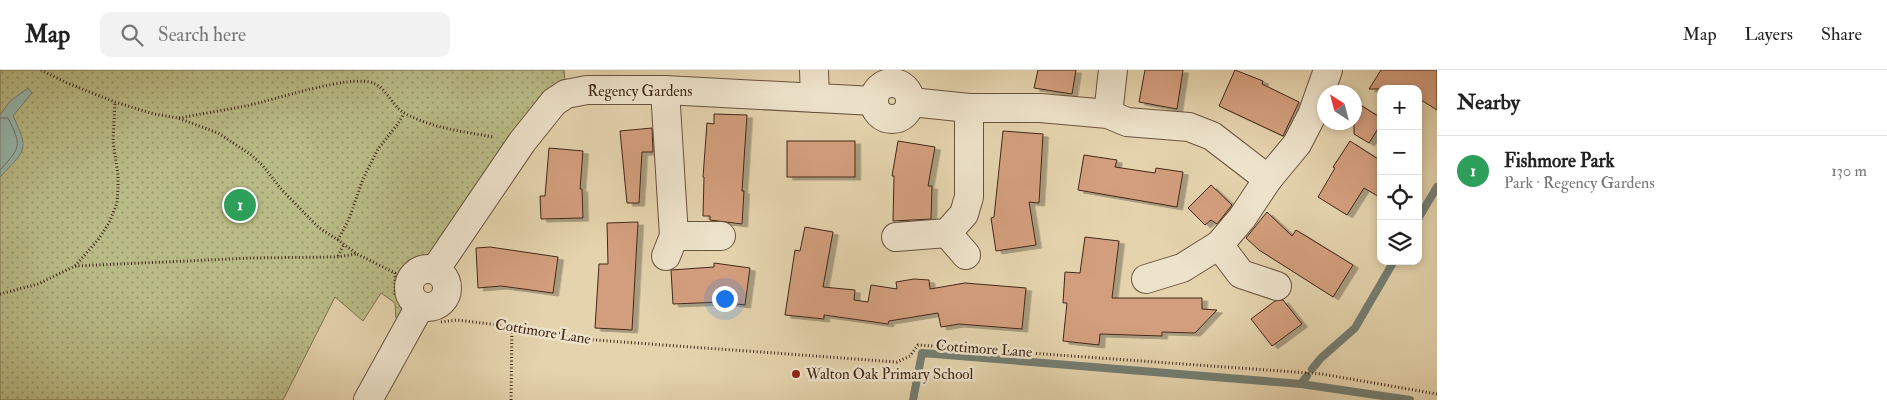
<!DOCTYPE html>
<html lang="en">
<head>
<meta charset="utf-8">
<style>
  :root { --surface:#fff; --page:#f2f2f2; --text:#222; --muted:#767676; --line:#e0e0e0; --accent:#0f766e }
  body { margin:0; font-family:"IM FELL Double Pica",serif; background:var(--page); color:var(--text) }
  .controls { position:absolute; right:15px; top:15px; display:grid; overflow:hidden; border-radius:10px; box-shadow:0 2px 8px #0003 }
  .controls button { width:45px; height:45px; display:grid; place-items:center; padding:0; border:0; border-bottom:1px solid var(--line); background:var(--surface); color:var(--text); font:25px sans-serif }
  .compass { position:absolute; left:1317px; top:15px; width:45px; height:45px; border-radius:50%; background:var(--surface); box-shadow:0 2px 8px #0003; rotate:324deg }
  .you { position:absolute; left:724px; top:228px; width:18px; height:18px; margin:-12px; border:4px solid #fff; border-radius:50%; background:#1a73e8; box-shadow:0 0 0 8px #1a73e833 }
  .badge { display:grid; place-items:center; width:32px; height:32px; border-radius:50%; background:var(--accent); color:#fff; font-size:16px; font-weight:700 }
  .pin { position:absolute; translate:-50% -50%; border:2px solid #fff; box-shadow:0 1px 5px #0006 }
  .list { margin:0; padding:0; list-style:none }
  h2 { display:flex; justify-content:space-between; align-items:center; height:65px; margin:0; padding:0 20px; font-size:21px }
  h2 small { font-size:16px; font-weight:400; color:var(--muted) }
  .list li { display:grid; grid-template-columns:32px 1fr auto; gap:15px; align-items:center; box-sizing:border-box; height:70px; padding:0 20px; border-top:1px solid var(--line) }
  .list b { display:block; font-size:19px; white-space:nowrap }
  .list p { margin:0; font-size:16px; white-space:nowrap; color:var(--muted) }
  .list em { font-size:16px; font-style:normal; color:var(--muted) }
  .icon { flex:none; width:28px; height:28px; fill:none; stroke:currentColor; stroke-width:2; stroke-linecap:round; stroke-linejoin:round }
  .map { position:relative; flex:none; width:1437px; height:330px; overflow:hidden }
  header { display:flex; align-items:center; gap:30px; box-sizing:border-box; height:70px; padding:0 25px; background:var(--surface); border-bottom:1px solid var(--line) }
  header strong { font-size:24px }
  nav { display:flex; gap:28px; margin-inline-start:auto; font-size:18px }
  .search { width:350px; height:45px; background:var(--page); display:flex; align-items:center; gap:12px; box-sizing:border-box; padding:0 18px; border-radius:10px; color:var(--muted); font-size:19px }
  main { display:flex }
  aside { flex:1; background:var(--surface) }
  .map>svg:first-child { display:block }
  .park { fill:url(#park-dots); stroke:#7e7250 }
  .water { fill:#95b7ae; stroke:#747e72 }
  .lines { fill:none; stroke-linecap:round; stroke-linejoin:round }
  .shore { stroke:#6c7064; stroke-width:1 }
  .stream { stroke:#747e72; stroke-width:8 }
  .building { fill:#d39e7d; stroke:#422819; filter:url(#shadow) }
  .minor-casing { stroke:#6a533e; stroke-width:30 }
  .path { stroke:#422819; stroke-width:3; stroke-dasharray:1 2.5; stroke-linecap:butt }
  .minor { stroke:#ede2ca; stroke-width:28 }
  .poi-dot { fill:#8f2418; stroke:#ede2ca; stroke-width:2 }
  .labels { text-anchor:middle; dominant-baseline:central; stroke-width:5; stroke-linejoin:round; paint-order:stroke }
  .street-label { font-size:15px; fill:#422819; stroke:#ede2ca }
  .poi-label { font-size:15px; fill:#422819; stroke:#ede2ca; text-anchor:start }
</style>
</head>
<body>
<header>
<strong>Map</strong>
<div class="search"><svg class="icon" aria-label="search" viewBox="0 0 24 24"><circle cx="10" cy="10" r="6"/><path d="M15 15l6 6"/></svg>Search here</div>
<nav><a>Map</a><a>Layers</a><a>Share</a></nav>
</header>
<main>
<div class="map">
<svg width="1437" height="330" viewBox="0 0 1437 330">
  <defs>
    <pattern id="park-dots" width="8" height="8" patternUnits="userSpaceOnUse" patternTransform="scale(1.25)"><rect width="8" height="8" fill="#b9bb86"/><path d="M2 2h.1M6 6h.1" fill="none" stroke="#98986d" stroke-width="1.8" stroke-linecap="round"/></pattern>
    <filter id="shadow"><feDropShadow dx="5.5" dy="3" stdDeviation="0" flood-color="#0004"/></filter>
  </defs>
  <rect width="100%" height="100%" fill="#e4d3ad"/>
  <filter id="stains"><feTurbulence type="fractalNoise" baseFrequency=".004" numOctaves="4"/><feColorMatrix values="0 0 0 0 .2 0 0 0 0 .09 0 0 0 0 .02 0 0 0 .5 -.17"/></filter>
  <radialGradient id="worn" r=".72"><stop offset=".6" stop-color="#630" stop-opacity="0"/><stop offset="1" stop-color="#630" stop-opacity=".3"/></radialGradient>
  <polygon class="park" points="0,0 564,0 566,24 426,199 416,202 410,210 408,220 412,229 409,254 396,248 395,233 381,223 363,251 335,227 283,330 0,330"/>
  <path class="water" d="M 28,18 L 32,23 L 13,46 C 30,81 25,80 0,107 L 0,45 L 10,31 Z"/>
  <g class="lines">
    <path class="shore" d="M 0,48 L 8,48 C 22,76 21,77 0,100"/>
    <g class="stream">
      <polyline points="1418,149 1437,117"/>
      <polyline points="1312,299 1321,288 1355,258 1394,191"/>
      <polyline points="1301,314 1410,330"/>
      <polyline points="913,330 922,283 1301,314 1307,306"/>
    </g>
  </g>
  <g class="building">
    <polygon points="1038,0 1076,0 1072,24 1034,18"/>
    <polygon points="1145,0 1183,0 1177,39 1139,32"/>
    <polygon points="1235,0 1263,11 1262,14 1299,32 1283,66 1219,36"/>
    <polygon points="1381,0 1437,0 1437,40 1418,28 1418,19 1369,19"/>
    <polygon points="1354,31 1381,48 1381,54 1369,73 1354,64"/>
    <polygon points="714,44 747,45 742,121 744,121 742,154 710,150 710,146 703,146 704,107 703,107 707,53 714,54"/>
    <polygon points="652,58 653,82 642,82 639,133 627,133 620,61"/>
    <polygon points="1003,61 1043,64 1041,99 1039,133 1029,132 1036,175 996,181 991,148 994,147"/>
    <rect x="787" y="71" width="68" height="36"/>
    <polygon points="898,71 935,77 928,116 932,116 931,149 893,151 894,106 892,106"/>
    <polygon points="1350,71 1381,91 1381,128 1364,118 1347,145 1318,127 1335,98 1333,97"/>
    <polygon points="549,78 583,81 580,119 582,119 583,148 541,149 540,126 545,126"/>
    <polygon points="1084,85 1117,90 1115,97 1155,103 1156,98 1183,102 1177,137 1078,120"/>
    <polygon points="1211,115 1232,135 1217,154 1211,150 1205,155 1188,138"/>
    <polygon points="1267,142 1292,166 1296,160 1353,195 1333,227 1259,180 1246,168"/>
    <polygon points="638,152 632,260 595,258 599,194 608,194 607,153"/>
    <polygon points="805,157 833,162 823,217 855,220 854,230 868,232 871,215 897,219 896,212 914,209 929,210 930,219 965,213 1026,218 1022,259 959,254 941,257 938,243 889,251 888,254 824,245 824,249 785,245 795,180 800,181"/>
    <polygon points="1085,167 1119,171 1112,228 1202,228 1202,239 1217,240 1195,263 1162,262 1162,266 1100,264 1099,275 1063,271 1067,233 1063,233 1065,202 1080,203"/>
    <polygon points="490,177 558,187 553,223 501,216 478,218 476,178"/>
    <polygon points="714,193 750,198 745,235 722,232 673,234 671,200 714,197"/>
    <polygon points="1283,230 1302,254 1272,276 1251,249 1275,231"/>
  </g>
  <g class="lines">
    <defs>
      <g id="minor">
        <polyline points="814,0 815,28"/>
        <circle cx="892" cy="31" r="18"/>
        <polyline points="665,20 674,166 666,186"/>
        <polyline points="911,32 969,38 1040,38 1108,44 1127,52 1189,57 1212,66 1268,109"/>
        <polyline points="1108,44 1113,0"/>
        <polyline points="947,163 966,185"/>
        <polyline points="674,166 721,166"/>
        <polyline points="896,167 947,163 964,144 969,127 969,38"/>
        <polyline points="1219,175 1241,204 1277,216"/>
        <circle cx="428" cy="218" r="19"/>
        <polyline points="435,200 522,72 554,32 566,24 587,20 665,20 874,31"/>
        <polyline points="1146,209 1182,198 1219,175 1242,148 1268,109 1297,74 1312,45 1328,0"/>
        <polyline points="368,330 420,236"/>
      </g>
    </defs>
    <use href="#minor" class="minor-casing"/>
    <g class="path">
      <polyline points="41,0 67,13 115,32 154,44 178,48 218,63 250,84 263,96 282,120 318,157 338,170 357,184 395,203 395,226"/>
      <path d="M 179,48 C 201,44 224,40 246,36 C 274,30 350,4 373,13 C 388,19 393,38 406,44 C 433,58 464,62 494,67"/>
      <polyline points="338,170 349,149 363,109 378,79 397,55 404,44"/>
      <polyline points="338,186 344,174"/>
      <polyline points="75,196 252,188 337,187 356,184"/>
      <polyline points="0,224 38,214 75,196 98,170 110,151 117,133 118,118 118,105 113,71 115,32"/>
      <polyline points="441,252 457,250 557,262 568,268 897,292 910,286 918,275 1322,304 1437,324"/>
      <polyline points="511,330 512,256"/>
    </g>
    <use href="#minor" class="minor"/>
  </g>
  <circle class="poi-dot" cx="796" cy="304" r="5"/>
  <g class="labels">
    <g class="street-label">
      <text x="640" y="21">Regency Gardens</text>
      <text transform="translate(543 262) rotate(9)">Cottimore Lane</text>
      <text transform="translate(984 279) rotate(4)">Cottimore Lane</text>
    </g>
    <g class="poi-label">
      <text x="806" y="304">Walton Oak Primary School</text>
    </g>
  </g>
  <rect width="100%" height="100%" filter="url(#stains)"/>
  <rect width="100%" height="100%" fill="url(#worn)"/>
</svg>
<div class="controls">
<button>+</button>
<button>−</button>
<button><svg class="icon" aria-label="locate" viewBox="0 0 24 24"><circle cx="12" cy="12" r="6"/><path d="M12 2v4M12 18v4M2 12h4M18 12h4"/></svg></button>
<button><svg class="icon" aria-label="layers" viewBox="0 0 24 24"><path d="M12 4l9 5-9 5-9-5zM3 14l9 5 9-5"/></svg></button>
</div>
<svg class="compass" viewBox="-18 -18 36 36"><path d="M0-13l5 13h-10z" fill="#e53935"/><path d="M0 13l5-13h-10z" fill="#767676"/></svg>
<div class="you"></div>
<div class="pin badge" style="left:240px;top:135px;background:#2e9e5b">1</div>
</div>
<aside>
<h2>Nearby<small></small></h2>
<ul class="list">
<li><span class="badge" style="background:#2e9e5b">1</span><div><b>Fishmore Park</b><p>Park · Regency Gardens</p></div><em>130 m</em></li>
</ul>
</aside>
</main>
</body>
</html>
